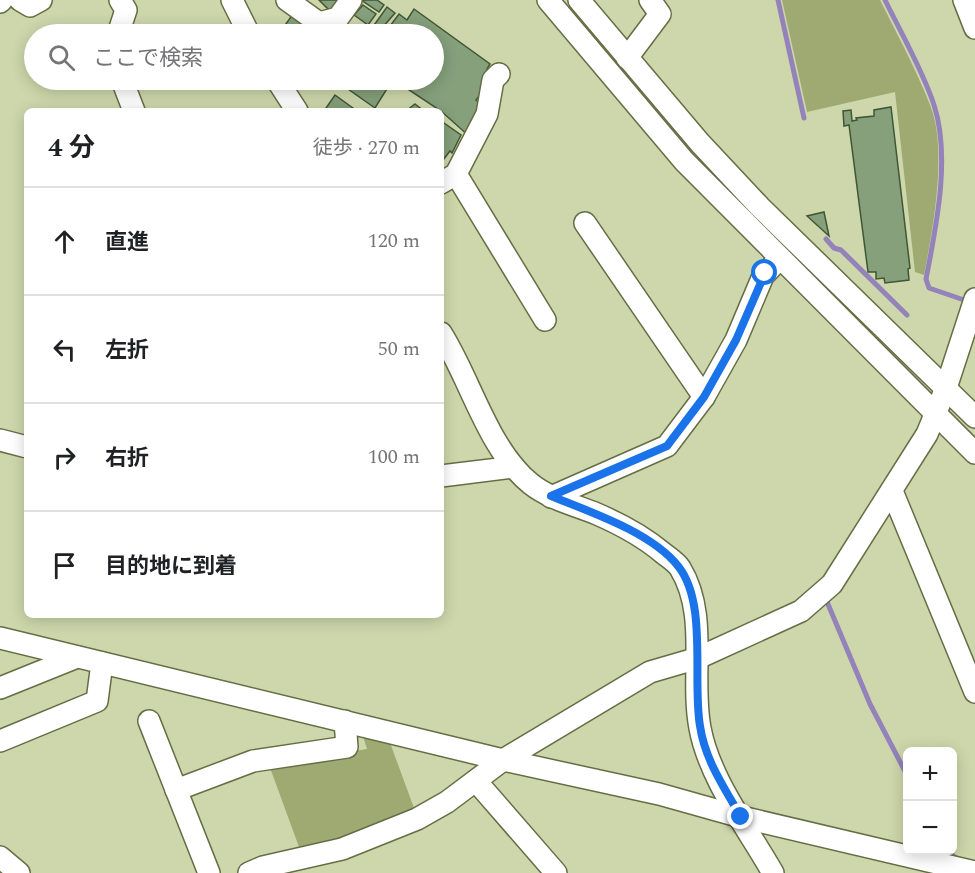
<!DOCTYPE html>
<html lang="ja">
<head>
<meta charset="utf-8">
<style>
  :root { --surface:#fff; --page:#f6f6f6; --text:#202124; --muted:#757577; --line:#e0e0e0 }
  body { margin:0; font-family:Spectral,"Noto Sans JP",serif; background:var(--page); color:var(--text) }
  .controls { position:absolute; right:18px; bottom:18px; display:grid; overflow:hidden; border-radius:9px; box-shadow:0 3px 15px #0003 }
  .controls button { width:54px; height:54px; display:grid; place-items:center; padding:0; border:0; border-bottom:2px solid var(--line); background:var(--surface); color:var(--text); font:30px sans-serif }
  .stop { position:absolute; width:18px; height:18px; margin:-14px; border:4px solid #1a73e8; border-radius:50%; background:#fff }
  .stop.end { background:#1a73e8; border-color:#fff; box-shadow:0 2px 6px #0008 }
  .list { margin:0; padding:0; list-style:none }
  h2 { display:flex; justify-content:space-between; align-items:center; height:78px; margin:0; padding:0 24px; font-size:26px }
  h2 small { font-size:20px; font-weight:400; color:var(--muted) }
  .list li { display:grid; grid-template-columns:39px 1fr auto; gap:18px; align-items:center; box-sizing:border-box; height:108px; padding:0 24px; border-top:2px solid var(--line) }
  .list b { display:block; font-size:22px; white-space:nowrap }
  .list em { font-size:20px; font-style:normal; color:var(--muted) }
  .icon { flex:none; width:33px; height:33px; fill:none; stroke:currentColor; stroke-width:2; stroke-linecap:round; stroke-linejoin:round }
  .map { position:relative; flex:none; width:975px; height:873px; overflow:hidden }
  .search { position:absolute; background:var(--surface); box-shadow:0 3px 15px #0003; left:24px; top:24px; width:420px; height:66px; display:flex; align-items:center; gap:15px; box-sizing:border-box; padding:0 21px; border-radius:33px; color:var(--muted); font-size:22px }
  .panel { position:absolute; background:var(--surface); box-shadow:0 3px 15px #0003; left:24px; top:108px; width:420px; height:510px; border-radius:9px }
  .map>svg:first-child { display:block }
  .green { fill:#9fa972 }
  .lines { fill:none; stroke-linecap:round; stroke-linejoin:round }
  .stream { stroke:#9383ba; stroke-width:5 }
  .building { fill:#85a07b; stroke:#405736; stroke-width:1.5 }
  .minor-casing { stroke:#666d45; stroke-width:24 }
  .minor { stroke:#fff; stroke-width:21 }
  .route { stroke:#1a73e8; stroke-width:8 }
</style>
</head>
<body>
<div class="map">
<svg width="975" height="873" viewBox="0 0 975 873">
  <rect width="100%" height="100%" fill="#ced7ab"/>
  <g class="green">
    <path d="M 782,0 L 880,0 C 897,34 916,69 930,105 C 948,149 933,228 924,275 L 915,272 L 895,92 L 807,112 Z"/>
    <polygon points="362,733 389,740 414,808 356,834 299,847 269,765 367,749"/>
  </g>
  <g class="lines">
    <g class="stream">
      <polyline points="778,0 804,118"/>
      <path d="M 885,0 C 901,33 923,71 934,105 C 951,157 936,227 926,279 L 929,288 L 967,301"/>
      <polyline points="826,239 834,248 841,250 907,315"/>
      <polyline points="825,597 870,704 908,777"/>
      <polyline points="947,850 957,859"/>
    </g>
  </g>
  <g class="building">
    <polygon points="319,0 338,0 330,11"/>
    <polygon points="361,0 377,0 384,5 379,12"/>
    <polygon points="363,5 376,14 368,25 354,15"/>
    <polygon points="387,7 395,13 382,28 379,26 376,30 372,28"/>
    <polygon points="414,9 490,64 487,69 492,73 489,83 476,100 480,103 470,137 441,111 394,80 434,80 434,34 384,34 399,14 407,20"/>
    <polygon points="293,14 313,28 311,34 292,34 283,28"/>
    <polygon points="340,26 346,31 348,29 356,34 334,34 333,31"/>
    <polygon points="277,28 284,34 268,34 272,30 275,32"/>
    <polygon points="352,80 384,80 390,84 375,108 348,89"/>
    <polygon points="335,95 357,111 324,111"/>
    <polygon points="415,104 424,111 406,111"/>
    <polygon points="891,107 910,268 908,269 909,280 885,283 884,278 876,279 876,272 868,272 849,125 844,126 843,111 851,110 852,121 857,120 856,118 874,116 874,110"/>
    <polygon points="444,123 461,135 452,153 450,151 443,160 441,158 441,126"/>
    <polygon points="824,212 829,236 807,216"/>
  </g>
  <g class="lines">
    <defs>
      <g id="minor">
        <polyline points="20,0 30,6 41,0"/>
        <polyline points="232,0 249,34"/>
        <polyline points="287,0 319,23 338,18 351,0"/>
        <polyline points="548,0 684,161 975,453"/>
        <polyline points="579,0 700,143 760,207 975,417"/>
        <polyline points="964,0 975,28"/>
        <polyline points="0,2 2,0"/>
        <polyline points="118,34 126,10 120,0"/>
        <polyline points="627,58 660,14 650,0"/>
        <polyline points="122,80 134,111"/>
        <polyline points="277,80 297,111"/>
        <polyline points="456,174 545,320"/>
        <polyline points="441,183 456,174 487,114 493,80 499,74"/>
        <polyline points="585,223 704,397"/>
        <path d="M 441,333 C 470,378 488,450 531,484 C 550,499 575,505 597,514 C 620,524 644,537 663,553 C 669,558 676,562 680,568 C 709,615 690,676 700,728 C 709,778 748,829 773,873"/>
        <polyline points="0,440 27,447"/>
        <polyline points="441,476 514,467"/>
        <polyline points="892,491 975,692"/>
        <polyline points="551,497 667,446 704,397 736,340 763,276 780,258"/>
        <polyline points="0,638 503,760 659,794 741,817 975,872"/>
        <polyline points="0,688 77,657"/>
        <polyline points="149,721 209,873"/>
        <polyline points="0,741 97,701 102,663"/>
        <polyline points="476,781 556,873"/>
        <polyline points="176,790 253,761 347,747 345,721"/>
        <polyline points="0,857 19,873"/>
        <polyline points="249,873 263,867 342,849 417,819 447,802 503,760 650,672 698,658 801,611 832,584 927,434 946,388 975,299"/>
      </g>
    </defs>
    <use href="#minor" class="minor-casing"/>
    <use href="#minor" class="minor"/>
  </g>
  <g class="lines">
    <path class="route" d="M 741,817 C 724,787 705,760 700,726 C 692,680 708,603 678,566 C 651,532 590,512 551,496 L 667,446 L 704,397 L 736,340 L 765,273"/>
  </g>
</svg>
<div class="controls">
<button>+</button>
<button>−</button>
</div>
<div class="stop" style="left:765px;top:273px"></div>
<div class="stop end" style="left:741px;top:817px"></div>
<div class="search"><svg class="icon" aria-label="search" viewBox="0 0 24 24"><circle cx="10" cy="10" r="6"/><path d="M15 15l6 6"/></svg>ここで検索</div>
<section class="panel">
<h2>4 分<small>徒歩 · 270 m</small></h2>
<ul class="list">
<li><svg class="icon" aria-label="ahead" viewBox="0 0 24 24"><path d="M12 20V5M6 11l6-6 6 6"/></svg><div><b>直進</b></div><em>120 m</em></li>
<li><svg class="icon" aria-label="left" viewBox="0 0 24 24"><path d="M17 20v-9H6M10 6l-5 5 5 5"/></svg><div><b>左折</b></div><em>50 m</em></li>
<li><svg class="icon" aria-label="right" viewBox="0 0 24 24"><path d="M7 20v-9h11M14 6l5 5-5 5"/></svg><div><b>右折</b></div><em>100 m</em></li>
<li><svg class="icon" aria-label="arrive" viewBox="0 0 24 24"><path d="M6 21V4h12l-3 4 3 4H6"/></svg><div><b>目的地に到着</b></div></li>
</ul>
</section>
</div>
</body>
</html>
